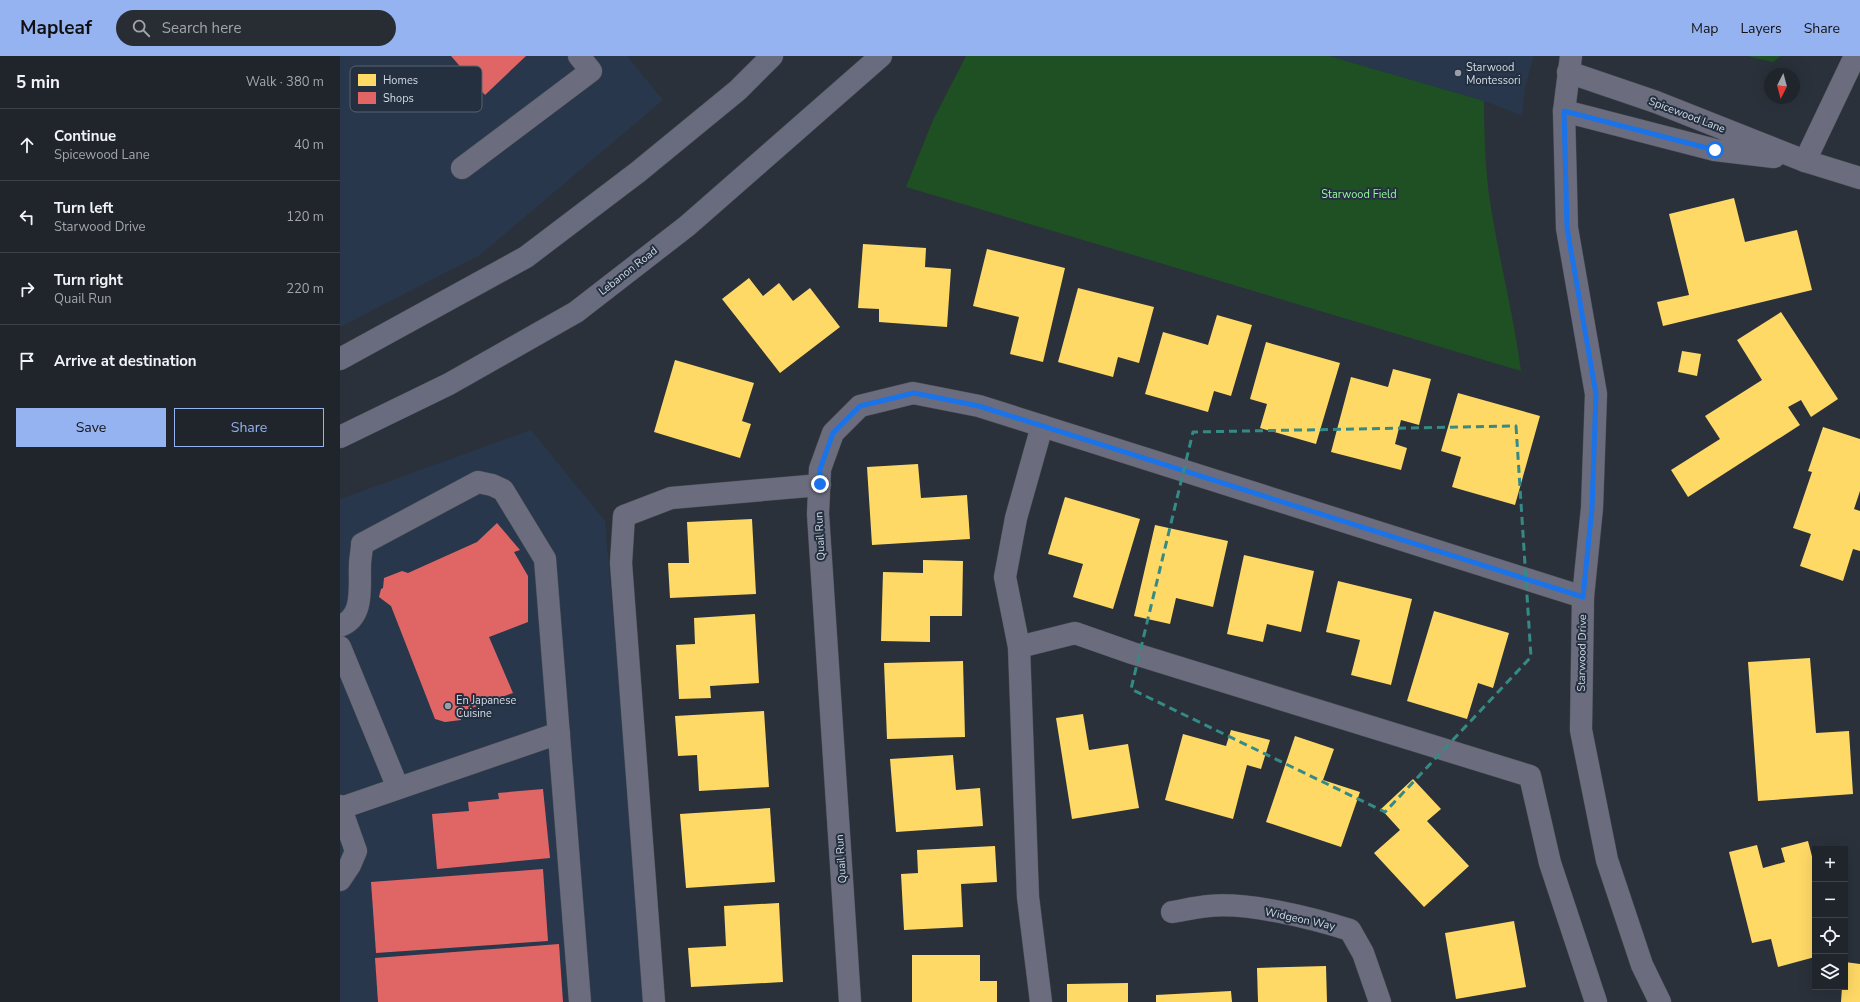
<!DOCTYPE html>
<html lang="en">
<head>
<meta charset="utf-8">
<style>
  :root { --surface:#20252c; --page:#282d34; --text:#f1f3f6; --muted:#a2a5a9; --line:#3d4248; --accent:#95b2f1 }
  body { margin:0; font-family:"Nunito Sans",sans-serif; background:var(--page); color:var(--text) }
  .controls { position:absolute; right:12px; bottom:12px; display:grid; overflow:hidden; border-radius:0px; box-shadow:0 4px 16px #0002 }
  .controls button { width:36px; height:36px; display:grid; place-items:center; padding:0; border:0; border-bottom:1px solid var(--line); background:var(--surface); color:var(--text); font:20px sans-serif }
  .compass { position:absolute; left:1424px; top:12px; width:36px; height:36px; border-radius:50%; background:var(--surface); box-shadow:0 4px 16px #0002; rotate:186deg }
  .stop { position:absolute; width:12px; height:12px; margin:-9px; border:3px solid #1a73e8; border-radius:50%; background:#fff }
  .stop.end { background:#1a73e8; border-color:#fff; box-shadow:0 1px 4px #0008 }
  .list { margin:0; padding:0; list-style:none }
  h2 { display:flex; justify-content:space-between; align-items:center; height:52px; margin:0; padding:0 16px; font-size:17px }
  h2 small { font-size:13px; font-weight:400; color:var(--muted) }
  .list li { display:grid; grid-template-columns:26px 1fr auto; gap:12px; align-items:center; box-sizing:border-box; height:72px; padding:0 16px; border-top:1px solid var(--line) }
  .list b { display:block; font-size:15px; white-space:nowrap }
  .list p { margin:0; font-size:13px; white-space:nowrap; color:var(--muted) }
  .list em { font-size:13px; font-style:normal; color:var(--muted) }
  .actions { display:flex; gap:8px; padding:12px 16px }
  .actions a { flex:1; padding:9px 0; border:1px solid var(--accent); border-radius:0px; text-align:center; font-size:14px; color:var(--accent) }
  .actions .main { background:var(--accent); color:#111 }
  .icon { flex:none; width:22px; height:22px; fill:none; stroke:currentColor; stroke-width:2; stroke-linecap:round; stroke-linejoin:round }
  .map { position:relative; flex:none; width:1520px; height:946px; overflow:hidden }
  header { display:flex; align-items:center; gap:24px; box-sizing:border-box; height:56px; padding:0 20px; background:var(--accent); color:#111 }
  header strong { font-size:19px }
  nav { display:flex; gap:22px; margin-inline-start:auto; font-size:14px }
  .search { width:280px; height:36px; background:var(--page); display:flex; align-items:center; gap:10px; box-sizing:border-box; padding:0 14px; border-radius:22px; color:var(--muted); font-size:15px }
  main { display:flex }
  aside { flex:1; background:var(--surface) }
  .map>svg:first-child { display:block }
  .built { fill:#28374b }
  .green { fill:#1e5024 }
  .homes { fill:#ffd966 }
  .shops { fill:#e06666 }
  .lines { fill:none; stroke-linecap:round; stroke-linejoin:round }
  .minor-casing { stroke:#474c54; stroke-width:23 }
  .major-casing { stroke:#474c54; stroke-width:23 }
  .minor { stroke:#6b6d7e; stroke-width:22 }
  .major { stroke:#696c7f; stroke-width:22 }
  .route { stroke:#1a73e8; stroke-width:5 }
  .marked { fill:none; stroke:#368a86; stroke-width:3; stroke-dasharray:8 5; stroke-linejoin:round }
  .poi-dot { fill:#979fa8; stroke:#243040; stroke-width:1.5 }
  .labels { text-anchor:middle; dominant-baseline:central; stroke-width:4; stroke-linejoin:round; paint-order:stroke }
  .poi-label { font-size:11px; fill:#d2dae4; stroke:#243040; text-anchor:start }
  .street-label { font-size:11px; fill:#d2dae4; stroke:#243040 }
  .park-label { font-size:11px; fill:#95f89a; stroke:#243040 }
  .key { fill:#243040; stroke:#586371; stroke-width:1 }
  .key-label { font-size:11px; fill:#d2dae4 }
</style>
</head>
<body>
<header>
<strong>Mapleaf</strong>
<div class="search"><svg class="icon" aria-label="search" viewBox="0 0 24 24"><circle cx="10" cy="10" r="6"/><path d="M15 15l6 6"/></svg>Search here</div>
<nav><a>Map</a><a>Layers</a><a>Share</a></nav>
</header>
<main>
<aside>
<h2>5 min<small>Walk · 380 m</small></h2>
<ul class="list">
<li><svg class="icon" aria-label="ahead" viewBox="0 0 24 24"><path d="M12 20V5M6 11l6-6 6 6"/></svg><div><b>Continue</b><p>Spicewood Lane</p></div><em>40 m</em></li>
<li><svg class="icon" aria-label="left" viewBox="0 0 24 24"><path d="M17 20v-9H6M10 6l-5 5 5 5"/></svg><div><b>Turn left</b><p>Starwood Drive</p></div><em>120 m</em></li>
<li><svg class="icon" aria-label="right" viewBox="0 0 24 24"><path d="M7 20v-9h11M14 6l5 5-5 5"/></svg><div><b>Turn right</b><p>Quail Run</p></div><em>220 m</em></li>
<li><svg class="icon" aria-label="arrive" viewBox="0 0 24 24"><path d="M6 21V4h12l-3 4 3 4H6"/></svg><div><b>Arrive at destination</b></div></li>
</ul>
<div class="actions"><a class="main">Save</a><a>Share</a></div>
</aside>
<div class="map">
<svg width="1520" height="946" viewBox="0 0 1520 946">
  <rect width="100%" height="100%" fill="#2a313a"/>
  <g class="built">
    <polygon points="0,0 287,0 323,44 140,199 0,271"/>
    <polygon points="989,0 1194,0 1185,31 1182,60 1150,47"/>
    <polygon points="191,374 265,465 307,946 0,946 0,443"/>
  </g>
  <g class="green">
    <path d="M 626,0 L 989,0 L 1144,45 C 1144,74 1145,103 1148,131 C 1156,193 1173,253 1181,315 L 566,131 L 593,64 Z"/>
    <polygon points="1407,0 1441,0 1433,6"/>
  </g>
  <g class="homes">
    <polygon points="1394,142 1405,186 1457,174 1472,234 1323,270 1317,246 1349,239 1329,158"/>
    <polygon points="523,188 586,192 585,211 611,213 607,271 539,266 539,253 518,252"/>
    <polygon points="647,193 725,212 703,306 670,298 679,261 633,250"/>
    <polygon points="409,222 423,240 439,227 453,245 470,232 500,271 440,317 382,243"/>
    <polygon points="738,232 814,251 799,307 778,301 773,321 718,306"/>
    <polygon points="1441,256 1498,343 1471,361 1461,344 1448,351 1460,369 1348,441 1331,414 1380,383 1365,360 1422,324 1397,284"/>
    <polygon points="877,259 912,269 891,340 874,335 868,356 805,338 823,276 868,289"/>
    <polygon points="926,286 1000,307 976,388 920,372 927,348 910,343"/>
    <polygon points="1342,295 1361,298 1357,320 1338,316"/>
    <polygon points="335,304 414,327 402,365 411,368 400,402 314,376"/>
    <polygon points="1053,313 1091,323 1079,369 1061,364 1055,388 1067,392 1061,414 991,396 1011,321 1048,331"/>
    <polygon points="1118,337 1200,360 1175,449 1112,431 1121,401 1101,395"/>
    <polygon points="1483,371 1520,383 1520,435 1514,453 1520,455 1520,495 1513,493 1503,525 1460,510 1471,478 1453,472 1472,416 1468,415"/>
    <polygon points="578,408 581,442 627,439 630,483 532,489 527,411"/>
    <polygon points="725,441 800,463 773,553 733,541 743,508 708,498"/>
    <polygon points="412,463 416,538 330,542 328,507 349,507 347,466"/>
    <polygon points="815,469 888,485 873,551 836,542 830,568 794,560"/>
    <polygon points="904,499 974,515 961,576 927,568 923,586 887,578"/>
    <polygon points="583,504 623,505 622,560 590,560 590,586 541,585 543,516 583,517"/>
    <polygon points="998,525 1072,543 1051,629 1011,619 1020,584 986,576"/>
    <polygon points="1094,555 1169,577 1153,632 1138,627 1127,663 1067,645"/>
    <polygon points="415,558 419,627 370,630 371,642 339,643 336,589 355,588 354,562"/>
    <polygon points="1470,602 1476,677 1509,675 1513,738 1418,745 1408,606"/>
    <polygon points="623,605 625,681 547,683 544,607"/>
    <polygon points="424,655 429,731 359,735 357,699 338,700 335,660"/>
    <polygon points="743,658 749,694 788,688 799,752 732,763 716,662"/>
    <polygon points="891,674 930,684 921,713 907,709 893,763 825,744 843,678 886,690"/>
    <polygon points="955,680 994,693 983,724 1020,736 1001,791 926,766"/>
    <polygon points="613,699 616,734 640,732 643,770 556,776 550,703"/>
    <polygon points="1073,723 1101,753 1087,765 1129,810 1084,851 1034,797 1060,774 1041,753"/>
    <polygon points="430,752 435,826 346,832 340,758"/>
    <polygon points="1468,785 1475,812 1475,901 1438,911 1431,883 1412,887 1389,796 1417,789 1423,812 1445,806 1441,792"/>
    <polygon points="655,790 657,826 621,828 623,871 564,874 561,818 578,817 577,794"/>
    <polygon points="439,847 443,926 351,931 348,892 386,890 384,850"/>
    <polygon points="1174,865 1186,931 1116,943 1105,877"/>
    <polygon points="572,899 640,899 640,925 657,925 657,946 572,946"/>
    <polygon points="1505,906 1520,908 1520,946 1501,946 1502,931 1505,931"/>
    <polygon points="986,910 987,946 918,946 917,912"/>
    <polygon points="788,927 788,946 727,946 727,928"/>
    <polygon points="891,935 892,946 816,946 816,939"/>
  </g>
  <g class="shops">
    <polygon points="111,0 186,0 145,39"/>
    <polygon points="157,467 180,494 174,496 188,520 188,566 149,581 173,637 121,656 121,664 105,666 95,663 51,550 39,541 41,533 43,532 44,522 62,515 68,517 137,486"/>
    <polygon points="203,733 210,802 97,813 92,758 129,755 128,746 159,743 158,737"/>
    <polygon points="203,813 208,885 36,897 31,826"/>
    <polygon points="219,888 223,946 38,946 35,902"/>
  </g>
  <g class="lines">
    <defs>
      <g id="minor">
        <polyline points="1231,0 1224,55 1227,172 1256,338 1252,452 1243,541 1241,674 1267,804 1302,909 1320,946"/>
        <polyline points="1228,16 1316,46 1465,105 1520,122"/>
        <polyline points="1224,55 1375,94 1434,101"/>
        <polyline points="1465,105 1515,0"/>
        <polyline points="122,112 251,15 239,0"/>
        <path d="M 0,570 C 25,561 19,530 20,509 C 20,502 22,495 22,488 L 138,426 L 152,429 L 163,434 L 205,503 L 240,946"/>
        <polyline points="0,591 58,732"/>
        <polyline points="679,591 735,577 792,597 1190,720 1210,807 1256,946"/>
        <polyline points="0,750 16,795 10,809 0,824"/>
        <polyline points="1,752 219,677"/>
        <path d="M 832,856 C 844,854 857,851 869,850 C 909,846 972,862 1010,874 L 1023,897 L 1040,946"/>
        <polyline points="314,946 281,507 284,460 331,442 480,429"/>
        <polyline points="510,946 478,458 480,413 493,377 520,350 573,337 639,350 1243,541"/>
        <polyline points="701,946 688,841 679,591 665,521 676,462 702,370"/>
      </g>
      <g id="major">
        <polyline points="0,303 186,201 298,116 398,34 432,0"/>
        <polyline points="0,381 109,328 236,256 347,170 541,0"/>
      </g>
    </defs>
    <use href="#minor" class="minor-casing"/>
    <use href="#major" class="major-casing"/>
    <use href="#minor" class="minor"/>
    <use href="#major" class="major"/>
  </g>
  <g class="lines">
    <polyline class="route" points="480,428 480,413 493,377 520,350 574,337 639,350 1243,541 1252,452 1256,338 1227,172 1224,55 1375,94"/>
  </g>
  <path class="marked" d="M 1176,370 L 1191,601 L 1045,756 L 791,633 L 853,376 Z"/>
  <g class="poi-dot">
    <circle cx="1118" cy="17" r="4"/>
    <circle cx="108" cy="650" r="4"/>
  </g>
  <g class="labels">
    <g class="poi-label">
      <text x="1126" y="11">Starwood<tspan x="1126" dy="13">Montessori</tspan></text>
      <text x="116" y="644">En Japanese<tspan x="116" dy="13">Cuisine</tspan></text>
    </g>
    <g class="street-label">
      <text transform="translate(1347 59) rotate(21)">Spicewood Lane</text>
      <text transform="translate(288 215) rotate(-38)">Lebanon Road</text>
      <text transform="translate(480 480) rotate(-93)">Quail Run</text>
      <text transform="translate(1242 597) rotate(-89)">Starwood Drive</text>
      <text transform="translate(501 803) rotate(-94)">Quail Run</text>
      <text transform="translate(960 863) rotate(12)">Widgeon Way</text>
    </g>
    <g class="park-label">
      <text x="1019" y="138">Starwood Field</text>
    </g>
  </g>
  <rect x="10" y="10" width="132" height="46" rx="6" class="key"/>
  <rect x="18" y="18" width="18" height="12" fill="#ffd966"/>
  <rect x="18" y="36" width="18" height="12" fill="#e06666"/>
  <g class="key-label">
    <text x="43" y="28">Homes</text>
    <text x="43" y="46">Shops</text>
  </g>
</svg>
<div class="controls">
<button>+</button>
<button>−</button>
<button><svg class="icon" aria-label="locate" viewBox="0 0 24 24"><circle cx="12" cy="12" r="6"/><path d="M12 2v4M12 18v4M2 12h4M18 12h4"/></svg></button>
<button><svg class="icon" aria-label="layers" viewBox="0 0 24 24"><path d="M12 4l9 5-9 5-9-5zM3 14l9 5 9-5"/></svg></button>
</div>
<svg class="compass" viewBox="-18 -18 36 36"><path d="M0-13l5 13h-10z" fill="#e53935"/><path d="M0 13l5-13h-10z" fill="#a2a5a9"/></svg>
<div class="stop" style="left:1375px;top:94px"></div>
<div class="stop end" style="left:480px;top:428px"></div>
</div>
</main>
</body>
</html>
